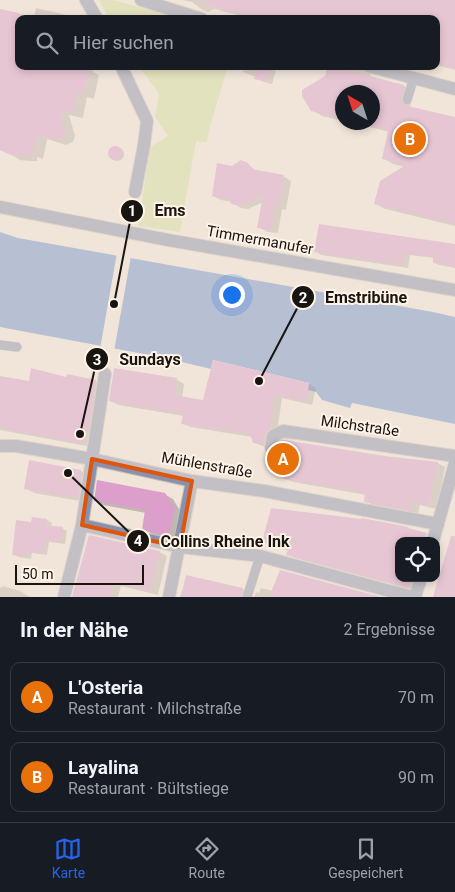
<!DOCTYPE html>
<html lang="de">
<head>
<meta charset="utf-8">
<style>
  :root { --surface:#171b24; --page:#242831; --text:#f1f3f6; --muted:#9ea1a6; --line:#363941; --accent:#2563eb }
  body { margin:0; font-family:Roboto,sans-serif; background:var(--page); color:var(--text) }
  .controls { position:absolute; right:15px; bottom:15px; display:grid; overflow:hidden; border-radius:10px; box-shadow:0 2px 8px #0003 }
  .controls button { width:45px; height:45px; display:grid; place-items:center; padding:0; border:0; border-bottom:1px solid var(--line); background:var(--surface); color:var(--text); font:25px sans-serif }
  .compass { position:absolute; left:335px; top:85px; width:45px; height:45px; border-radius:50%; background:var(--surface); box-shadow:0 2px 8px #0003; rotate:321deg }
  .scale { position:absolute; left:15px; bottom:12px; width:129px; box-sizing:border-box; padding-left:5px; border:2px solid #181410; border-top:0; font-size:14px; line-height:18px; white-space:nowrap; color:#181410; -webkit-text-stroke:4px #fff2e7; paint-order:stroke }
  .you { position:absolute; left:231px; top:294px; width:18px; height:18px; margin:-12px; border:4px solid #fff; border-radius:50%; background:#1a73e8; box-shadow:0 0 0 8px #1a73e833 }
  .badge { display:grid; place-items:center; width:32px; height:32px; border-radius:50%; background:var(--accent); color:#fff; font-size:16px; font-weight:700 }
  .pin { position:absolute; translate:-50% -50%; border:2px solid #fff; box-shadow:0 1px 5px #0006 }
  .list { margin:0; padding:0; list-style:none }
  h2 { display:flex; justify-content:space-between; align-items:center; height:65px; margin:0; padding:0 20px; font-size:21px }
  h2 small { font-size:16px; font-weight:400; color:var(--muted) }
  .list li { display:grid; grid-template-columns:32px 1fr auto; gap:15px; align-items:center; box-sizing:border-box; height:70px; margin:0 10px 10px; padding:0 10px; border:1px solid var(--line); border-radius:10px }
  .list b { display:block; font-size:19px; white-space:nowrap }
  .list p { margin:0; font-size:16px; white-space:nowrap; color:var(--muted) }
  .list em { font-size:16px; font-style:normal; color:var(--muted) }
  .icon { flex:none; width:28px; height:28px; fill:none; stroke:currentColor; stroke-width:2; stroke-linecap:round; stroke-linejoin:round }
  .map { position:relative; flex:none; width:455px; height:597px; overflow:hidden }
  .search { position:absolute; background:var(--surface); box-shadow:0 2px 8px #0003; left:15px; right:15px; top:15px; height:55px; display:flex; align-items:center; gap:12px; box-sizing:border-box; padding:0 18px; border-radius:10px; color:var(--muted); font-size:19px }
  .sheet { height:225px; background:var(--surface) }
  nav { display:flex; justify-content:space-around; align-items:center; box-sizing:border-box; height:70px; border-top:1px solid var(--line); background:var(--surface); font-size:14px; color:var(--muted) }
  nav a { display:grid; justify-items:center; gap:2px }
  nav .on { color:var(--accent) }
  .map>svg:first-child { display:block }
  .green { fill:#d3de9b }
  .water { fill:#7291c9 }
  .pier { fill:#f1e5da }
  .shadow { fill:#0003 }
  .building { fill:#dc9fcb }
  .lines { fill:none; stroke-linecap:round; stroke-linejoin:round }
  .lane-casing { stroke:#cabfb6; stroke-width:10 }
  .street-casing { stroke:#cabfb6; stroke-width:14 }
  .lane { stroke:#8a91ac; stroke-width:9 }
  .street { stroke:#8a91ac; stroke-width:12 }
  .marked { fill:none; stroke:#de560c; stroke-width:4; stroke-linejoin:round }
  .labels { text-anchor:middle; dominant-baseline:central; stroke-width:4; stroke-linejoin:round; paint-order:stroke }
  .street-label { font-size:15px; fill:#181410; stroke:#fff2e7 }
  .leader { fill:none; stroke:#181410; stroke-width:2 }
  .callout-dot { fill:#181410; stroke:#fff2e7; stroke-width:2 }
  .mark-label { font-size:15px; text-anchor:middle; font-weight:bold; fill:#fff }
  .callout-label { font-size:16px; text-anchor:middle; font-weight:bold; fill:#181410; stroke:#fff2e7; stroke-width:4; stroke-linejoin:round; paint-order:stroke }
</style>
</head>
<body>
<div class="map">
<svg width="455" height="597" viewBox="0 0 455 597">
  <rect width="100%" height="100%" fill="#f1e5da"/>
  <g class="green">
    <polygon points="99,0 113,0 183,19 109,19"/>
    <polygon points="139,66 228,66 209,130 207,142 196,141 180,232 138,226 150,147 168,136 155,117 159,94"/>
  </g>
  <polygon class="water" points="0,232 18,238 433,312 455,317 455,424 352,403 350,408 322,400 316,392 308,390 309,383 213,360 211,369 165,358 0,327"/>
  <polygon class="pier" points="117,253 131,256 114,351 100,349"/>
  <g class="shadow">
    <polygon points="183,0 455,0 455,70 436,65 436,19 253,19 214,9 208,12 203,10 192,2"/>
    <polygon points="36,8 84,19 19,19 19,66 94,66 93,72 99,75 94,99 87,97 83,118 69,115 75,136 73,142 66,145 47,139 43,159 37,157 37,161 28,161 20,160 2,150 0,146 0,10 34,17"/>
    <polygon points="244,66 277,66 272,84 261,81 256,77 243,72"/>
    <polygon points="330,66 371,66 369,70 371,76 404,86 414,92 410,107 455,118 455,226 385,209 376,204 405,167 393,164 383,158 389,132 350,122 372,122 372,92 342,92 342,121 322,116 312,110"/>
    <circle cx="117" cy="154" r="7"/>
    <polygon points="248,164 258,172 283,176 291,181 286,210 282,209 278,233 267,232 259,227 263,202 248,209 241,208 232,202 221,200 213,196 233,167"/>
    <polygon points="455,245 455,268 439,265 434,262 434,258 410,255 408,268 321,255 316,252"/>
    <polygon points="115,369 177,380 184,384 182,398 204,401 309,384 316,388 312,405 282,398 277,433 270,448 262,446 254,442 252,437 190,427 183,423 184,416 118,405 110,401"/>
    <polygon points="0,377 30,382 67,379 95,381 105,386 92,447 0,430"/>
    <polygon points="385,457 438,463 445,467 437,509 420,505 418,514 373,505 366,501 366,495 293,482 285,478 286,470 277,465"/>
    <polygon points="30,462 81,471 89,476 86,502 34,493 25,488"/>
    <polygon points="164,494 173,499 182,514 178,538 172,537 172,539 152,534 143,529 146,513 103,505 95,500"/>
    <polygon points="33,518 47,520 52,523 51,526 62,528 67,531 65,544 49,542 47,555 32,553 31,559 18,557 13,554 33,524"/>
    <polygon points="408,528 431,538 430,541 399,541 399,578 420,578 417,591 295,558 288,554 289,551 272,546 264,542"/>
    <polygon points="159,552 167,556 158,595 121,586 118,597 74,597"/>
    <polygon points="187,576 243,589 250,594 250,597 180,597"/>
    <polygon points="3,586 20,591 30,597 0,597 0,588"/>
    <polygon points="261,588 273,591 376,597 254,597 256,592 259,593"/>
  </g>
  <g class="building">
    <polygon points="206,0 455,0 455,68 436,63 436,19 258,19 205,4"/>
    <polygon points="0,9 19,13 19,66 82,66 89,68 83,94 77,92 73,113 60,110 65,130 63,136 55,140 37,134 33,154 27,153 26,156 9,154 0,150"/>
    <polygon points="258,66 271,66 267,82 254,79"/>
    <polygon points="328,66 404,85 401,99 403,105 455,117 455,224 374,204 380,181 406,165 382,159 388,130 372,126 372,92 342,92 342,119 311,111 302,96 302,90 325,76"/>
    <circle cx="115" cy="153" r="7"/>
    <polygon points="241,160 248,163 252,169 284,175 278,206 275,206 271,230 257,228 263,194 240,206 231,204 229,199 212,196 217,163 232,166"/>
    <polygon points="319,224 455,244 455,266 433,263 433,257 405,253 403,265 314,252"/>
    <polygon points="213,360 309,383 305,402 275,395 270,428 265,434 263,445 253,443 250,434 181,424 183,414 109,401 114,368 177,378 174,395 203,400"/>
    <polygon points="31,368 66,377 67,374 96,380 89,427 85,426 83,443 0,428 0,376 29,381"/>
    <polygon points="284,440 385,456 438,462 429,505 412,501 411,511 364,502 365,493 336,487 284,479 285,468 276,465 280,441"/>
    <polygon points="29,460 81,470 78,498 24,489"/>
    <polygon points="97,480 165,493 175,508 169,535 164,534 163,535 142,530 145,510 94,501"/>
    <polygon points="271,508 362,519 362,518 408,527 408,528 427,533 425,541 399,541 399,578 412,578 409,588 286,555 288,549 262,542"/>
    <polygon points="32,517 47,519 46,525 63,527 61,542 44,540 42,554 27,551 26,557 12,555 16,520 31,522"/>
    <polygon points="89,535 160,551 150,591 113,582 109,597 72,597"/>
    <polygon points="451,536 455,536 455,597 433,597"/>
    <polygon points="280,570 381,597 269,597"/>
    <polygon points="186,575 243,588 241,597 181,597"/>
  </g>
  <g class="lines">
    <defs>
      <g id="lane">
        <polyline points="407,100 414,77"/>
        <polyline points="0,345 17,347"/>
        <polyline points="247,597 260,556"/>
      </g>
      <g id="street">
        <polyline points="86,0 97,19"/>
        <polyline points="141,0 202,19"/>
        <polyline points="121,66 147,121 144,145 135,192"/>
        <polyline points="368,66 455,89"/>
        <polyline points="0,207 168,240 455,290"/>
        <polyline points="0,446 16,446 92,459 192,481 264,491 438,524"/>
        <polyline points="271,447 273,436 283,431 455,456"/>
        <polyline points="82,525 180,547 260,556 412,597"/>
        <polyline points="433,541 455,463"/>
        <polyline points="64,597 82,525 105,374"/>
        <polyline points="169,597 192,481"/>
        <polyline points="415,597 421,578"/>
      </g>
    </defs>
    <use href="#lane" class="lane-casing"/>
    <use href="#street" class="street-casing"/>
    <use href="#lane" class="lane"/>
    <use href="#street" class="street"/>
  </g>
  <path d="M0 0H455V597H0ZM 92,459 L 192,481 L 180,547 L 82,525 Z" fill="#f1e5da" fill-opacity=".55" fill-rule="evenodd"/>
  <path class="marked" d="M 92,459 L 192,481 L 180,547 L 82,525 Z"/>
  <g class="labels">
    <g class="street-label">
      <text transform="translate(260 240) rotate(10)">Timmermanufer</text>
      <text transform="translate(360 426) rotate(8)">Milchstraße</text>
      <text transform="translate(207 465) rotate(10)">Mühlenstraße</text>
    </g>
  </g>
  <path class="leader" d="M114 304L132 211M259 381L303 297M80 434L97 359M68 473L138 541"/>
  <g class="callout-dot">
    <circle cx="114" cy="304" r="5"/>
    <circle cx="259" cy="381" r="5"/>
    <circle cx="80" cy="434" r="5"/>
    <circle cx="68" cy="473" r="5"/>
    <circle cx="132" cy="211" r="12"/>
    <circle cx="303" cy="297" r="12"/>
    <circle cx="97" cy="359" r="12"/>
    <circle cx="138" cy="541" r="12"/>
  </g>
  <g class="mark-label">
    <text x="132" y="216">1</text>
    <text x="303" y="303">2</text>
    <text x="97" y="365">3</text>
    <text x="138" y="546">4</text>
  </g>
  <g class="callout-label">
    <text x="170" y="216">Ems</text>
    <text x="366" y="303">Emstribüne</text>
    <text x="150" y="365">Sundays</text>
    <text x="225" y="547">Collins Rheine Ink</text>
  </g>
</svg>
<div class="controls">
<button><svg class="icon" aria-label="locate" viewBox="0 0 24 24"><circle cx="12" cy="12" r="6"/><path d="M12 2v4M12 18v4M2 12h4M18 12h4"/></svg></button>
</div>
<svg class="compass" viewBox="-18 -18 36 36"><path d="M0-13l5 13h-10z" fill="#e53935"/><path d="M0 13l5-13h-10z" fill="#9ea1a6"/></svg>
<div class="scale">50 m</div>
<div class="you"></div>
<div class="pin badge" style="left:283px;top:459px;background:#e8710a">A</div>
<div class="pin badge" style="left:410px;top:139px;background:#e8710a">B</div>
<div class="search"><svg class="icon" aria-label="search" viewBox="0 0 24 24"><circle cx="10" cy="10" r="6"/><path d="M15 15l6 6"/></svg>Hier suchen</div>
</div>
<section class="sheet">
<h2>In der Nähe<small>2 Ergebnisse</small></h2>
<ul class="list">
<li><span class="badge" style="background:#e8710a">A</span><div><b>L'Osteria</b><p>Restaurant · Milchstraße</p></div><em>70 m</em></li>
<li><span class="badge" style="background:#e8710a">B</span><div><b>Layalina</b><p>Restaurant · Bültstiege</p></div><em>90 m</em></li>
</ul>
</section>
<nav>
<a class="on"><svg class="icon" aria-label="map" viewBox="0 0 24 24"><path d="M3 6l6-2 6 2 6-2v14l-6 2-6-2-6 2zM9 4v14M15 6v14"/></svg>Karte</a>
<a><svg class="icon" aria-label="directions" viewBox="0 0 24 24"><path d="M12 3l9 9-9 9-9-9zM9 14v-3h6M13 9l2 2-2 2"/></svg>Route</a>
<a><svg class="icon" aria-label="saved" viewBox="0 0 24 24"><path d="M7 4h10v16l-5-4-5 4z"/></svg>Gespeichert</a>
</nav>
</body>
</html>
